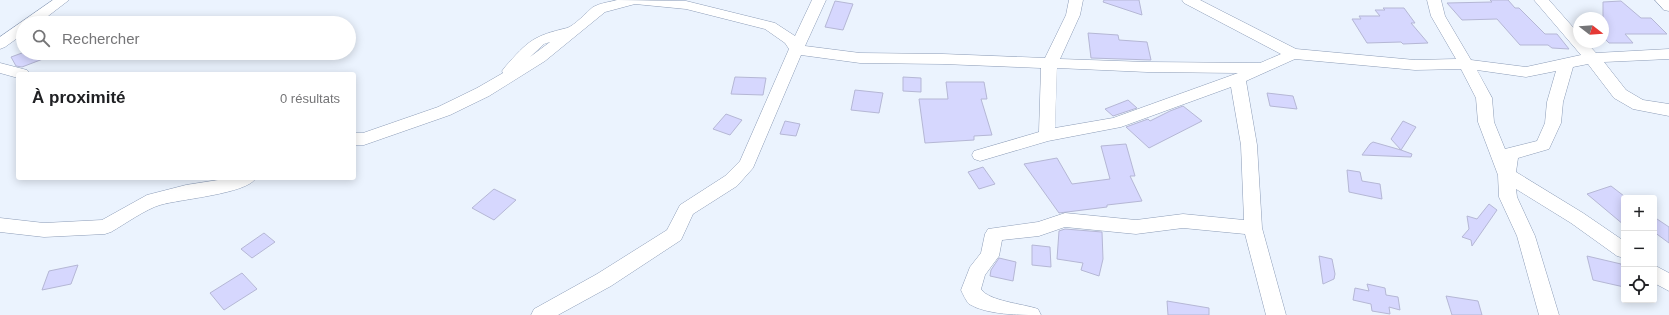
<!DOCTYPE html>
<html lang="fr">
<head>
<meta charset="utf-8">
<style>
  :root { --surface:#fff; --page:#f6f6f6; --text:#202124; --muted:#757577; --line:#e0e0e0 }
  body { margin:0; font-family:Arial,sans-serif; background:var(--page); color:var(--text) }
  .controls { position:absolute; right:12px; bottom:12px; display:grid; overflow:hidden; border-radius:4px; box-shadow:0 2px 10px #0003 }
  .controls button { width:36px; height:36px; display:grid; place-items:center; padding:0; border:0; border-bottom:1px solid var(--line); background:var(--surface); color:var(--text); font:20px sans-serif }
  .compass { position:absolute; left:1573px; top:12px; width:36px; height:36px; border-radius:50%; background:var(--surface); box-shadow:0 2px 10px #0003; rotate:107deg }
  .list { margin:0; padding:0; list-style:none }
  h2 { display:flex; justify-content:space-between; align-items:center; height:52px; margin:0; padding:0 16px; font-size:17px }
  h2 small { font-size:13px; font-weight:400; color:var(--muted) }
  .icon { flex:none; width:22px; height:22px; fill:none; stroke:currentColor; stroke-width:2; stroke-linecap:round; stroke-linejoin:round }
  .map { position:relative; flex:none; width:1669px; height:315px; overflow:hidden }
  .search { position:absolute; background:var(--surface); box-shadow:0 2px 10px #0003; left:16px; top:16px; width:340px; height:44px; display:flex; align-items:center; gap:10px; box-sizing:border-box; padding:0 14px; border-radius:22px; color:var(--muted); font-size:15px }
  .panel { position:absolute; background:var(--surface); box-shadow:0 2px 10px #0003; left:16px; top:72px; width:340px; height:108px; border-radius:4px }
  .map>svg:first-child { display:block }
  .building { fill:#d6d7fe; stroke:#b5b7d5 }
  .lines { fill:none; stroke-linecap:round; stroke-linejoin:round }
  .minor-casing { stroke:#8c9cb7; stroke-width:1 }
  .minor { fill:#fff; fill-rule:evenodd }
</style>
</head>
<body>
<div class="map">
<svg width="1669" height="315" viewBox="0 0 1669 315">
  <rect width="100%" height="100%" fill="#ebf3fe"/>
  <g class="building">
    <polygon points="1104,0 1139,0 1142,15 1103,2"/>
    <polygon points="1490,0 1508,0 1515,8 1519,8 1545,34 1557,34 1569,49 1552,48 1548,45 1520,45 1497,19 1462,20 1447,3 1492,2"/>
    <polygon points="835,1 853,4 843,30 825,27"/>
    <polygon points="1621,1 1641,18 1651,18 1667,34 1625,34 1633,43 1609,43 1603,37 1603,2"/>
    <polygon points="1383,8 1404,8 1415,23 1411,23 1428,43 1403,44 1401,42 1367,43 1352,19 1361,19 1359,16 1380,16 1375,10 1385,10"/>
    <polygon points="1088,33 1118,35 1119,40 1147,42 1151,60 1091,58"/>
    <polygon points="22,53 55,53 56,54 22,67 16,66 11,57"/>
    <polygon points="735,77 766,78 763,95 731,94"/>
    <polygon points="903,77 921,78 921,92 903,91"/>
    <polygon points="946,82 984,82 987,99 981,99 992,135 974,136 974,140 925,143 919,99 948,99"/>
    <polygon points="855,90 883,93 879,113 851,110"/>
    <polygon points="1267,93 1293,96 1297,109 1270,106"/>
    <polygon points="1128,100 1137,108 1113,116 1105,109"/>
    <polygon points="1183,106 1202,121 1149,148 1126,127 1148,119 1150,121 1170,111"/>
    <polygon points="726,114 742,120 730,135 713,129"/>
    <polygon points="785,121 800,124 796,136 780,134"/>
    <polygon points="1403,121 1416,127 1401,150 1412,154 1411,157 1362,155 1370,144 1373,142 1401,150 1391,139"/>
    <polygon points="1126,144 1135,176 1130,176 1142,201 1107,205 1107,207 1059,213 1024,164 1057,158 1072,184 1110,179 1101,146"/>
    <polygon points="983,167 995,184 979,189 968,172"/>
    <polygon points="1347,170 1360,172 1362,181 1380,184 1382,199 1349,192"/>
    <polygon points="1611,186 1624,196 1624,225 1587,194"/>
    <polygon points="494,189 516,200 494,220 472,208"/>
    <polygon points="1489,204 1497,210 1472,246 1471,240 1462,237 1469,229 1467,216 1477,219"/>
    <polygon points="1654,217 1669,227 1669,243 1654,232"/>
    <polygon points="1065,229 1102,232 1103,259 1099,276 1081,270 1083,263 1057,259 1059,231"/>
    <polygon points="264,233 275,242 252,258 241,249"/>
    <polygon points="1032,245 1050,247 1051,267 1032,265"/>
    <polygon points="1319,256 1332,259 1335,274 1334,279 1323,284"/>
    <polygon points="1587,256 1621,264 1624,276 1624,287 1593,280"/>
    <polygon points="999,258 1016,262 1013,281 990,276 991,270"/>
    <polygon points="78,265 71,284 42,290 49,271"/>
    <polygon points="242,273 257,289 224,310 210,293"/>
    <polygon points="1367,284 1385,288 1386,295 1398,297 1400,310 1389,307 1390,314 1372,311 1371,304 1353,300 1355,288 1369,291"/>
    <polygon points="1446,296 1478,301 1482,315 1452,315"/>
    <polygon points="1167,301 1209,308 1209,315 1168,315"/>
  </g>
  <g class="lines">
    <defs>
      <g id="minor">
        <polygon points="53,0 69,0 39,23 23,23 23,34 5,47 0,49 0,37"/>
        <path d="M 617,0 L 686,1 L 775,23 L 795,36 L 812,0 L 826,0 L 805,46 L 860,53 L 943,54 L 1045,58 L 1066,15 L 1069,0 L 1083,0 L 1080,15 L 1060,59 L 1147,62 L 1260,63 L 1281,54 L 1184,3 L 1182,0 L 1200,0 L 1296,49 L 1415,60 L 1456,59 L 1431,16 L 1427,0 L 1441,0 L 1445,16 L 1471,60 L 1526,67 L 1581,55 L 1534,0 L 1549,0 L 1579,34 L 1579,42 L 1586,42 L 1596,53 L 1669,49 L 1669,59 L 1604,62 L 1626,90 L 1643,100 L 1669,104 L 1669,116 L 1633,109 L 1614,98 L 1588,64 L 1573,67 L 1563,102 L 1561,123 L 1549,149 L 1518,158 L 1516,172 L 1583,213 L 1624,241 L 1624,258 L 1617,256 L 1571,223 L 1516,189 L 1517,197 L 1535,236 L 1559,315 L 1539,315 L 1517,236 L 1499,197 L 1498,175 L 1478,122 L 1476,98 L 1461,69 L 1415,70 L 1295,59 L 1246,81 L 1257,145 L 1262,228 L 1286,315 L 1266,315 L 1245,234 L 1183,228 L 1136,234 L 1065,227 L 1039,236 L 1002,240 L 999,256 L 985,275 L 981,289 C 988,301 1024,304 1038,309 L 1041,315 C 1019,315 987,315 969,304 C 966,301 963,294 961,290 L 970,267 L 981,253 L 985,234 L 988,229 L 1038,222 L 1065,213 L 1136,220 L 1183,214 L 1244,220 L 1241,145 L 1231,87 L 1121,127 L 1048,141 L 980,161 L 974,159 L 972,155 L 974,151 L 1039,132 L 1041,68 L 943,64 L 860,63 L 801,55 L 753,168 L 737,186 L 693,214 L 681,240 L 611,286 L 558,315 L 531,315 L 534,309 L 597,274 L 667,230 L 680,205 L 725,176 L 740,161 L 789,49 L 785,43 L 765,29 L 686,9 L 635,4 L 605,12 L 545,61 L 489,96 L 450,115 L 364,145 L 354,145 L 354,133 L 363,133 L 438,107 L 477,88 L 503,73 L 502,71 L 505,67 C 528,41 533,36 567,28 C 574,26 587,12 593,7 C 600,3 610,2 617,0 ZM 550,42 L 530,57 L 544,44 ZM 1057,68 L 1147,72 L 1238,73 L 1113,118 L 1055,128 ZM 1477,70 L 1526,77 L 1556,71 L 1547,102 L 1545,123 L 1537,141 L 1505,149 L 1494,122 L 1492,98 Z"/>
        <polygon points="1655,0 1669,0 1669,11 1664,10"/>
        <polygon points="0,63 27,70 30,74 18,74 18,78 0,73"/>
        <path d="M 231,178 L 256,178 C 247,194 180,199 160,205 C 146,209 125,224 111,232 L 105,234 L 44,237 L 0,232 L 0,218 L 44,223 L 102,220 L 147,195 L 186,185 Z"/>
        <polygon points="1654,265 1669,273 1669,291 1654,283"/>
      </g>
    </defs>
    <use href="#minor" class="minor-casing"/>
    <use href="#minor" class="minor"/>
  </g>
</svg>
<div class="controls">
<button>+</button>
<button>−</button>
<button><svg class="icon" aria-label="locate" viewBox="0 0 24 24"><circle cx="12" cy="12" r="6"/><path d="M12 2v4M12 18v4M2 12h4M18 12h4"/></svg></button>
</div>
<svg class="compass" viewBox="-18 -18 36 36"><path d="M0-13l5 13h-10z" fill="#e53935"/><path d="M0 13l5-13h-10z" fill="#757577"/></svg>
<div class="search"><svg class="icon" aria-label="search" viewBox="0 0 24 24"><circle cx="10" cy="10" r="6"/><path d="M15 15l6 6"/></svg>Rechercher</div>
<section class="panel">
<h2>À proximité<small>0 résultats</small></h2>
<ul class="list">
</ul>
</section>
</div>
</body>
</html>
